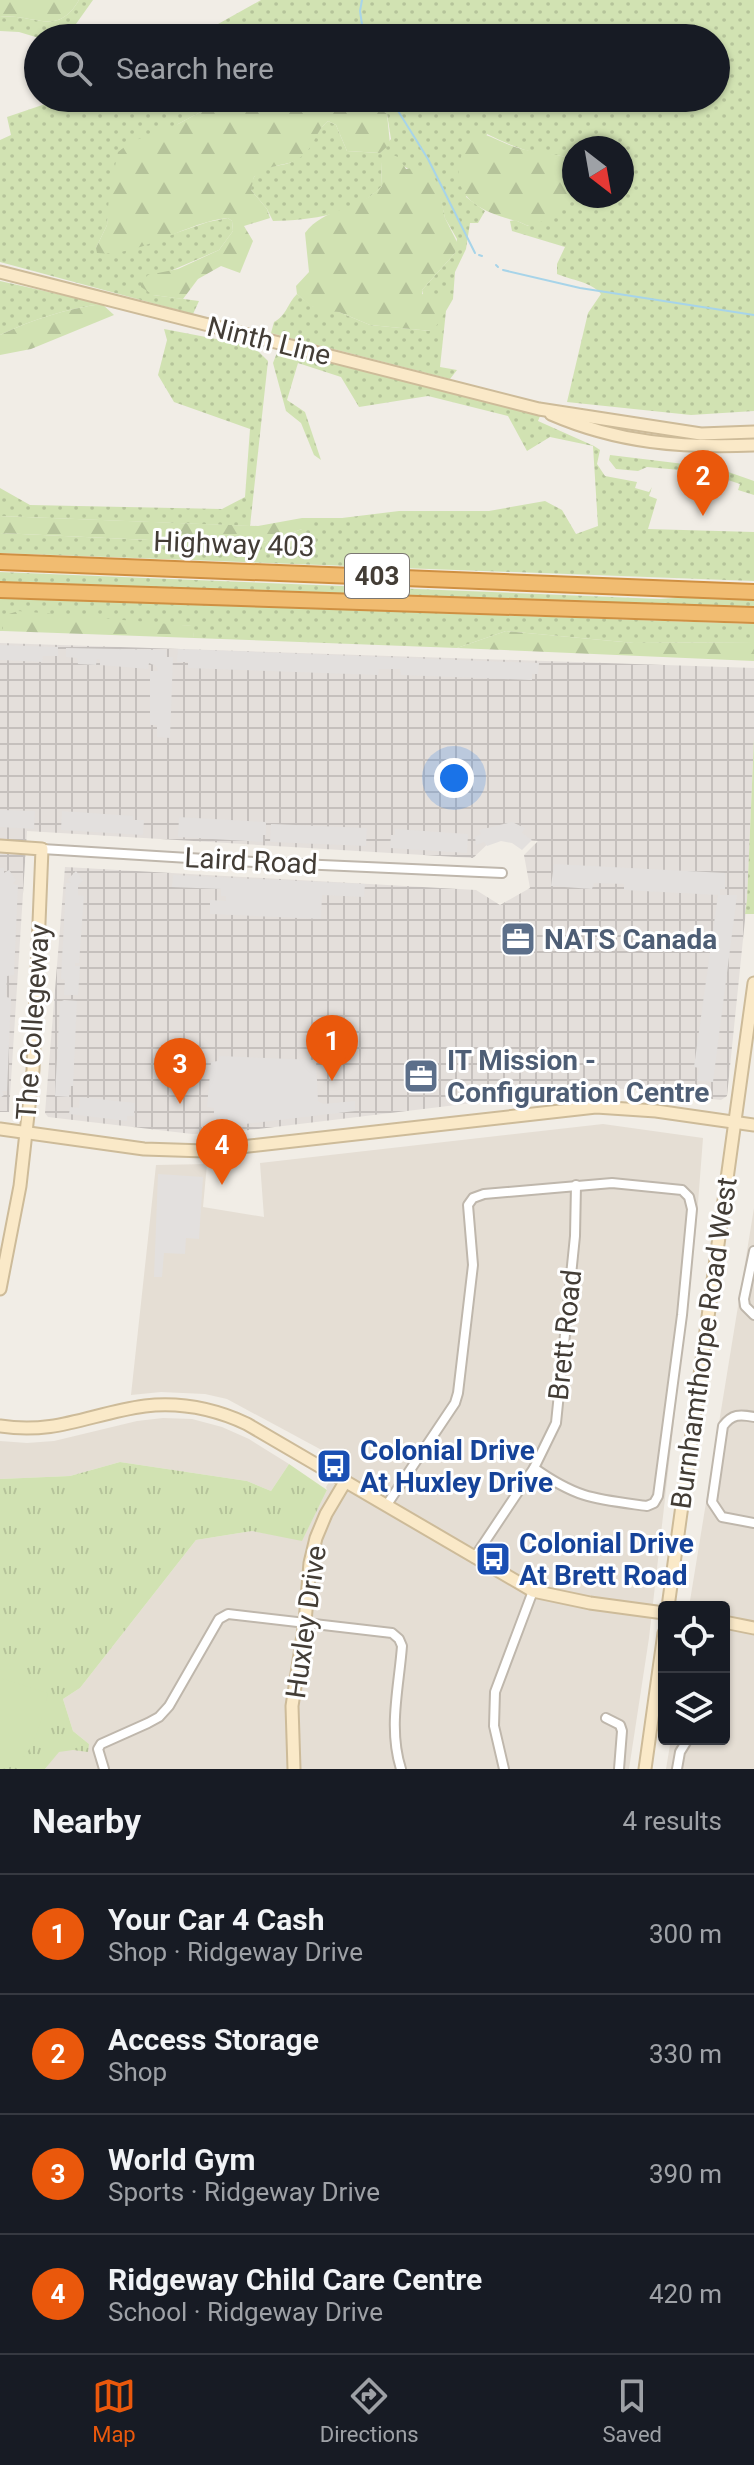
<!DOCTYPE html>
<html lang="en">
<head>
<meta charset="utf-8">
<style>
  :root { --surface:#171b24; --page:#242831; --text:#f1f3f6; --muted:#9ea1a6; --line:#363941; --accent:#ea580c }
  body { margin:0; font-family:Roboto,sans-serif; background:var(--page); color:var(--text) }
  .controls { position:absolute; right:24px; bottom:24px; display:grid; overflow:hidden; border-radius:8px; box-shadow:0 2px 6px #0004 }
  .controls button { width:72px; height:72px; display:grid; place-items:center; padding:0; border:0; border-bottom:2px solid var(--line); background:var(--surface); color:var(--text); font:40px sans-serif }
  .compass { position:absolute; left:562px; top:136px; width:72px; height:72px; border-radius:50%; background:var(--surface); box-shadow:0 2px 6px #0004; rotate:149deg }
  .you { position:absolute; left:454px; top:778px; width:28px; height:28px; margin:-20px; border:6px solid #fff; border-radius:50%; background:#1a73e8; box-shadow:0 0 0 12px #1a73e833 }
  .badge { display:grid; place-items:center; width:52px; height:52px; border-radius:50%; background:var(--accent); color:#fff; font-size:26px; font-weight:700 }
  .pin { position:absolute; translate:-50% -66px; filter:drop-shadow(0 2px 4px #0008) }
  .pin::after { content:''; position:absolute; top:42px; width:28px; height:24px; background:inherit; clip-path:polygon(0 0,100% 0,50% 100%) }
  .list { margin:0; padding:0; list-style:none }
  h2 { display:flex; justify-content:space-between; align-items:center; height:104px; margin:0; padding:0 32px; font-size:34px }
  h2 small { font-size:26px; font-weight:400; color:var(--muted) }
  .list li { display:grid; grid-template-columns:52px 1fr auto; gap:24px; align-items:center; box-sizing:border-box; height:120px; padding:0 32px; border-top:2px solid var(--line) }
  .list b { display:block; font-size:30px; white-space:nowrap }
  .list p { margin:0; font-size:26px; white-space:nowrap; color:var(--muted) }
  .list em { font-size:26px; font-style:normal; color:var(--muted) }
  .icon { flex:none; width:44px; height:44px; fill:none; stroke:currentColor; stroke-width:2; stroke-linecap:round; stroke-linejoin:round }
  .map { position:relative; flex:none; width:754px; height:1769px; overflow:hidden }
  .search { position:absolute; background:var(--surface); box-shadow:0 2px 6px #0004; left:24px; right:24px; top:24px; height:88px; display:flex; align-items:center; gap:20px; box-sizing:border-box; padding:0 28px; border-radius:44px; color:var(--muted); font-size:30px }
  .sheet { height:584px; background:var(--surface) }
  nav { display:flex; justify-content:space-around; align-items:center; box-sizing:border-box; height:112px; border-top:2px solid var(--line); background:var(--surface); font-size:22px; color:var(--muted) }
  nav a { display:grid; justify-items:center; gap:4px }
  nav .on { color:var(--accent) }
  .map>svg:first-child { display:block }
  .residential { fill:#e5ded4 }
  .industrial { fill:url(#industrial-grid) }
  .grass { fill:url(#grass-dots) }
  .forest { fill:url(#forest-firs) }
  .park { fill:url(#park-tufts) }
  .pitch { fill:#d1e2b2 }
  .parking { fill:#e3e0de }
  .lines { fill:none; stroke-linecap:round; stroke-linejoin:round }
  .stream { stroke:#a7d4e9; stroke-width:2 }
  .street-casing { stroke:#bfb7ac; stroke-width:12 }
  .secondary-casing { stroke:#cdbb99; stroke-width:15 }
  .highway-casing { stroke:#cf9042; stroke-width:18 }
  .street { stroke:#fff; stroke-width:8 }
  .secondary { stroke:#fae9c8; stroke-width:11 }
  .highway { stroke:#f1bc71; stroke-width:14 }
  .labels { text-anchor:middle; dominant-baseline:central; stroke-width:6; stroke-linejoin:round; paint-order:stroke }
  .shield { fill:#fff; stroke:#7b7772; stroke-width:2 }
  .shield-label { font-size:26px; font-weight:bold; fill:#433d36 }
  .street-label { font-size:28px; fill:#433d36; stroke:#fff }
  .service-label { font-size:28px; font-weight:bold; fill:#4e5e75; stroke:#fff; text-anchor:start }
  .transit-label { font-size:28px; font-weight:bold; fill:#164399; stroke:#fff; text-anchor:start }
</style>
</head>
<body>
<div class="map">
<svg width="754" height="1769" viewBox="0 0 754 1769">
  <defs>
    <pattern id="industrial-grid" width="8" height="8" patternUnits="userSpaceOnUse" patternTransform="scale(2)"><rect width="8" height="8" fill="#e4dfdb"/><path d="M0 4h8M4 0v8" fill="none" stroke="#c5c0bd"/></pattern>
    <pattern id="grass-dots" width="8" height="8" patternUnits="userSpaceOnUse" patternTransform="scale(2)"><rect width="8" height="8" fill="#d1e2b2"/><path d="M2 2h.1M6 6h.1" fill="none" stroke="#b5c39a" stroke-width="1.8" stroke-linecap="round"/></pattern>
    <pattern id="forest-firs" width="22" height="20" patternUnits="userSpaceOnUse" patternTransform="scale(2)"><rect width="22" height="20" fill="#d1e2b2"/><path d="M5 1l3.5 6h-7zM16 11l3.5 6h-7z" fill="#b5c39a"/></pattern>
    <pattern id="park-tufts" width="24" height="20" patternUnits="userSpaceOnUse" patternTransform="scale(2)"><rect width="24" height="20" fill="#d1e2b2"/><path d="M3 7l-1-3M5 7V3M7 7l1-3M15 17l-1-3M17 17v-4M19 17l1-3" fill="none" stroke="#b5c39a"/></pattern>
  </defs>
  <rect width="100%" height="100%" fill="#f1ede6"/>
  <g class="residential">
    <polygon points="603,1124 703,1138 696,1229 649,1638 629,1769 45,1769 58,1752 89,1744 73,1731 63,1699 80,1688 196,1540 252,1531 302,1540 327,1490 326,1487 342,1461 227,1399 205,1394 161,1392 131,1395 156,1165 207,1164 203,1207 264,1217 260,1163"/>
    <polygon points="754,1208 754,1769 666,1769 671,1739 724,1739 724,1607 689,1607"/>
    <polygon points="163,1418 192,1419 222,1427 249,1439 289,1464 271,1491 247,1481 120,1462 70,1476 0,1479 0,1441 27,1443 54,1441 137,1421"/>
  </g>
  <polygon class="industrial" points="0,643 754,668 754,738 747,900 727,1096 721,1100 606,1087 224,1133 192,1134 48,1117 45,1113 65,867 476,890 500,905 530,888 524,855 538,841 494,838 473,858 27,831 9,1112 0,1112"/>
  <g class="grass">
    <path d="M 79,0 L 93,0 L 66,38 L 39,38 L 19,32 L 0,31 L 0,17 C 34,13 57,38 79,0 Z"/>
    <path d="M 261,0 L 754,0 L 754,411 L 691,415 L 567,402 L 588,313 L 601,294 C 592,282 571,280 557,274 L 557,264 L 565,247 L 512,231 L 510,221 L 515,220 L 528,226 L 572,191 L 574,185 L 574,196 L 622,196 L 622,148 L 574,148 L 574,160 C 563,155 554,155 543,154 C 523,151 505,143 487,134 L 466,197 L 485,211 L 478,223 L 470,223 L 466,249 L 455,272 L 453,299 L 446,311 L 440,367 L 457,370 L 450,379 L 271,333 L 274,322 C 287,315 287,304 297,294 L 312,306 L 339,312 L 370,325 L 431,331 L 422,290 L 455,253 L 457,239 L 445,218 L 437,184 L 403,166 L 381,162 L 382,186 C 355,215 311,220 273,221 L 267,209 L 251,190 C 253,159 278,171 295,160 C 312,149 314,133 328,121 L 336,125 L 347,151 L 380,153 L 391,139 L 387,114 L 383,111 L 358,112 L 322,98 L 716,98 L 716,38 L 193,38 Z"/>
    <polygon points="63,98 227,98 178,124 112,185 107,225 96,248 135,247 208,222 228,218 232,221 233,231 219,250 168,272 153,295 199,301 193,314 0,262 0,140 11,135 7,117"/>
    <path d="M 0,281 L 102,304 C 65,309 34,319 0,335 Z"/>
    <polygon points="164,329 253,346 268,361 250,526 0,516 0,488 30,505 222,509 245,497 250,429 174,402 158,375 167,340"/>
    <polygon points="278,350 288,350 540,416 538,421 594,446 600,450 597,464 605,476 637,482 635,488 649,492 652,487 649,496 657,499 648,529 754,532 754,581 0,553 0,533 258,545 302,529 302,518 342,518 399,511 489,511 545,501 562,510 576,534 598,526 593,446 550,437 527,451 508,416 428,396 359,407 341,377 298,363 287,400 305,412 321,460 314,455 301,423 286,411 273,363"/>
    <polygon points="610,455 717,468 754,481 754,495 738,490 740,484 710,474 708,480 680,470 647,467 638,471 616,469 609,460"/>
    <polygon points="0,572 660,599 689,597 754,600 754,606 650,606 0,584"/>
    <polygon points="0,598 754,624 754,642 634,643 506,631 457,648 194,638 192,626 4,616 3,631 0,631"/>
    <polygon points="754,738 754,914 745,914 747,900"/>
  </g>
  <g class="forest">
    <path d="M 0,0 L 79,0 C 57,38 34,13 0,17 Z"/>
    <path d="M 227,98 L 322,98 L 358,112 L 383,111 L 387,114 L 390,144 L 380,153 L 347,151 L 336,125 L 328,121 C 314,133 315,147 301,157 C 286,168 270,162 254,177 L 251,190 L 267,209 L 270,218 L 244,226 L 253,241 L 240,273 L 221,266 L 198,279 L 183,299 L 153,295 L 141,287 L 141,282 L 148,275 L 178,269 L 219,250 L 233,231 L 232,221 L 228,218 C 185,222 139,258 97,253 L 96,248 L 107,225 L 109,195 L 118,152 L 131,142 L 178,124 Z"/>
    <path d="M 477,133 C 491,135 502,143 515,147 C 535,154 555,152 574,160 L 572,191 C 562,201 548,220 535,225 C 527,228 524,223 517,221 C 484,213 449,199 461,157 C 464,145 465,138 477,133 Z"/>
    <path d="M 393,155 L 398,157 L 406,169 L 427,166 L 438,184 L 445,218 L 458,244 L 455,253 L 422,290 L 422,294 L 446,298 C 449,309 440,324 431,331 L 370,325 L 339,312 L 325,311 L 311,306 L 297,294 L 296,286 L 309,272 L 305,233 C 324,207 359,211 382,186 L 381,162 Z"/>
    <path d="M 102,304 L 114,315 L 31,349 L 0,355 L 0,335 C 34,319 65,309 102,304 Z"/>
    <polygon points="0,516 258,526 302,518 302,529 258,545 0,533"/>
    <polygon points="18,611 193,626 194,638 3,631 3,616"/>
    <polygon points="506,631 634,643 754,642 754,661 457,648"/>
  </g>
  <polygon class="park" points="120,1462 247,1481 271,1491 289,1464 327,1490 302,1541 252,1531 196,1540 80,1688 63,1699 73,1731 89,1744 88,1752 73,1750 59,1752 45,1769 0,1769 0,1479 70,1476"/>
  <path class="pitch" d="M 0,1678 L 48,1693 C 42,1717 33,1769 0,1769 Z"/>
  <g class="parking">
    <polygon points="0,645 58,647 58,656 43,656 42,662 0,660"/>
    <polygon points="66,648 166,650 166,657 173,657 170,738 157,737 157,725 150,725 150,671 158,671 156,666 149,663 148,669 100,665 100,660 97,659 96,665 78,664 77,658 66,657"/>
    <polygon points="178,649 539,663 538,674 532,674 532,680 401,675 400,669 379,669 378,675 188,668 188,662 177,662"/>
    <polygon points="0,810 35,811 34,829 0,827"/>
    <polygon points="62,811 133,816 133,820 144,820 143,835 61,830"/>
    <polygon points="179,817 266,822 266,835 263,835 263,842 178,837"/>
    <polygon points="512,822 525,828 522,833 532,840 522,850 512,843 501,841 487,846 484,842 476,845 475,837 481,834 479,830"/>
    <polygon points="271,824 367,828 366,846 270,842"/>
    <polygon points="395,829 468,834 467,853 390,848 391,835 395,835"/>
    <polygon points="554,864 725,873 725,889 720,889 720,895 737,895 713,1082 697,1081 699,1068 694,1067 718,895 624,890 624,884 594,883 592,889 551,886"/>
    <polygon points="0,868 4,868 4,873 9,870 16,880 13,884 18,885 14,975 7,976 6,997 11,998 7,1091 2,1091 4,1095 0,1098"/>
    <polygon points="76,871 83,880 78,886 78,895 84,896 79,963 75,963 75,966 80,966 78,995 64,995 65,980 61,979 66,883 71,883 67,880"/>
    <polygon points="173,875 365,884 364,897 322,895 321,919 210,914 210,900 226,901 226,896 221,896 221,889 172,887"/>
    <polygon points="64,1000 77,1001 73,1086 70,1086 69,1097 55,1096 60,1002"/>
    <polygon points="219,1056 316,1060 318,1101 323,1104 355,1101 355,1111 202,1129 202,1123 214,1121 214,1108 207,1107 211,1062 218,1061"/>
    <polygon points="80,1097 135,1103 134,1116 127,1116 127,1121 69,1114 70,1107 79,1108"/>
    <polygon points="158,1174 203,1177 199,1239 186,1238 185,1254 164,1253 162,1277 154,1277"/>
  </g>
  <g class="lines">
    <g class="stream">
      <polyline points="362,0 360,11 364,38"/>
      <polyline points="390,98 428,159 475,253"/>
      <polyline points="479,255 482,256"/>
      <polyline points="496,265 498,267"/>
      <polyline points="503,270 580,288 754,315"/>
    </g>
    <defs>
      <g id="street">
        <polyline points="42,849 254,862 502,873"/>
        <polyline points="754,1251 744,1299 745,1306 754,1315"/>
        <path d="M 754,1417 C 740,1414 732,1414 723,1426 L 712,1502 L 722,1517 L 754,1523"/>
        <path d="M 386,1506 L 455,1403 L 458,1393 L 473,1265 L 468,1205 L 473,1198 L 484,1194 L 612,1183 L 682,1190 L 689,1197 L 692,1209 L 682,1315 L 658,1496 L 654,1503 L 647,1506 C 595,1499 578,1499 534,1468"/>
        <polyline points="474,1558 534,1468 556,1423 575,1236 576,1185"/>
        <polyline points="606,1718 620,1725 622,1731 619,1769"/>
        <path d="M 104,1769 L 98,1749 L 101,1744 L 148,1723 L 159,1717 L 169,1706 L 219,1619 L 228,1614 L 392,1633 L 399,1639 L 402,1646 C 399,1687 388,1728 401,1769"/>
        <polyline points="504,1769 494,1726 495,1692 533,1591"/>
        <polyline points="677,1769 680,1752 688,1739"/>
      </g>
      <g id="secondary">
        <polyline points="0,272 539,409 701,434 754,432"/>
        <path d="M 551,414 C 618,443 682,448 754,445"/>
        <polyline points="0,846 42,849 33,1070 20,1186 0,1289"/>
        <polyline points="0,1129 144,1149 205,1151 596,1107 656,1111 754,1125"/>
        <path d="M 0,1426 C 57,1435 92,1413 145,1406 C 180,1402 215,1409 247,1424 L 533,1591 L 590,1603 L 664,1613"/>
        <polyline points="668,1607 754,983"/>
        <polyline points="724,1622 754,1628"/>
        <polyline points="294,1769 292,1706 305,1622 310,1563 316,1538 326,1514 345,1482"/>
        <polyline points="645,1769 664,1633"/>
      </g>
      <g id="highway">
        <polyline points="0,562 754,592"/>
        <polyline points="0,590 754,615"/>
      </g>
    </defs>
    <use href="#street" class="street-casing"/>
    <use href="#secondary" class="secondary-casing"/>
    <use href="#highway" class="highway-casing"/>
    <use href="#street" class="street"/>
    <use href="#secondary" class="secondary"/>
    <use href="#highway" class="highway"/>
  </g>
  <defs>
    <symbol id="office-square" viewBox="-11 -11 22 22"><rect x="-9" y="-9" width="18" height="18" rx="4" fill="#5c6f8a" stroke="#fff"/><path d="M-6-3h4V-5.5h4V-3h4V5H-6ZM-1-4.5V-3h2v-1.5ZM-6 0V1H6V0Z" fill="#fff"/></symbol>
    <symbol id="bus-square" viewBox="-11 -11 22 22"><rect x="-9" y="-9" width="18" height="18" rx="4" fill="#1a4fb4" stroke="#fff"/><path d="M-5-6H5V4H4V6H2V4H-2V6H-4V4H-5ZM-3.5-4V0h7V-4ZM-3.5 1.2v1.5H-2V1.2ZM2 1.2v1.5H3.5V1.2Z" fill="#fff"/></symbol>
  </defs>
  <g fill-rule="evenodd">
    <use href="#office-square" x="498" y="919" width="40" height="40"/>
    <use href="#office-square" x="401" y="1056" width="40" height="40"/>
    <use href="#bus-square" x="314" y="1446" width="40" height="40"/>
    <use href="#bus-square" x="473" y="1539" width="40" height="40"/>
  </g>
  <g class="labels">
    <rect class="shield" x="345" y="554" width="64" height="44" rx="6"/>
    <g class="shield-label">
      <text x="377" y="576">403</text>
    </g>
    <g class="street-label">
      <text transform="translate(269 341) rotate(14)">Ninth Line</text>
      <text transform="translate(234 544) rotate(2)">Highway 403</text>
      <text transform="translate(251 861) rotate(3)">Laird Road</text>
      <text transform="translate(33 1022) rotate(-86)">The Collegeway</text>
      <text transform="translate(565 1335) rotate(-84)">Brett Road</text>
      <text transform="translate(704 1343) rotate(-82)">Burnhamthorpe Road West</text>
      <text transform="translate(306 1622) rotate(-82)">Huxley Drive</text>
    </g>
    <g class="service-label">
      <text x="544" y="939">NATS Canada</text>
      <text x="447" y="1060">IT Mission -<tspan x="447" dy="32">Configuration Centre</tspan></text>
    </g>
    <g class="transit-label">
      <text x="360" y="1450">Colonial Drive<tspan x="360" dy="32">At Huxley Drive</tspan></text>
      <text x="519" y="1543">Colonial Drive<tspan x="519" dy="32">At Brett Road</tspan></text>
    </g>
  </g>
</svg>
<div class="controls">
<button><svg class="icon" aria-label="locate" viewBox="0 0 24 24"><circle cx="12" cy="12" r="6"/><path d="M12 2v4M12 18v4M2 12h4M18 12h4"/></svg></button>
<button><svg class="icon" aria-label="layers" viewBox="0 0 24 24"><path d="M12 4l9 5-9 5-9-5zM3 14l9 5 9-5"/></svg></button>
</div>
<svg class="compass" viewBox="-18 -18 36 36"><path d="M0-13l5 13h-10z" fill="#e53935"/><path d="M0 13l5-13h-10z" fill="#9ea1a6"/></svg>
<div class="you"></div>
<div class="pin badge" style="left:332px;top:1081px">1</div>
<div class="pin badge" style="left:703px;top:516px">2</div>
<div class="pin badge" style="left:180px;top:1104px">3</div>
<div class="pin badge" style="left:222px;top:1185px">4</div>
<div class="search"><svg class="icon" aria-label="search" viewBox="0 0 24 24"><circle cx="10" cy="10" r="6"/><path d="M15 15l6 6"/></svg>Search here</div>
</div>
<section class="sheet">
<h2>Nearby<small>4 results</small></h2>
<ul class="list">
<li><span class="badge">1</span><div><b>Your Car 4 Cash</b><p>Shop · Ridgeway Drive</p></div><em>300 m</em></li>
<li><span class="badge">2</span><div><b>Access Storage</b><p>Shop</p></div><em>330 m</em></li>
<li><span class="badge">3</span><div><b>World Gym</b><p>Sports · Ridgeway Drive</p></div><em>390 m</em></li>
<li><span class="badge">4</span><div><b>Ridgeway Child Care Centre</b><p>School · Ridgeway Drive</p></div><em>420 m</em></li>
</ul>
</section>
<nav>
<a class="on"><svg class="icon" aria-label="map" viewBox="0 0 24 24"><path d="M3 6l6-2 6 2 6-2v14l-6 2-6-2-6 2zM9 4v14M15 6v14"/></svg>Map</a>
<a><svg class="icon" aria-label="directions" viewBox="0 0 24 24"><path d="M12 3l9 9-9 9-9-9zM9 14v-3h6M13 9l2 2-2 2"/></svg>Directions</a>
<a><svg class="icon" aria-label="saved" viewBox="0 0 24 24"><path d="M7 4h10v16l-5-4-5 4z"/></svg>Saved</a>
</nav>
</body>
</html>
